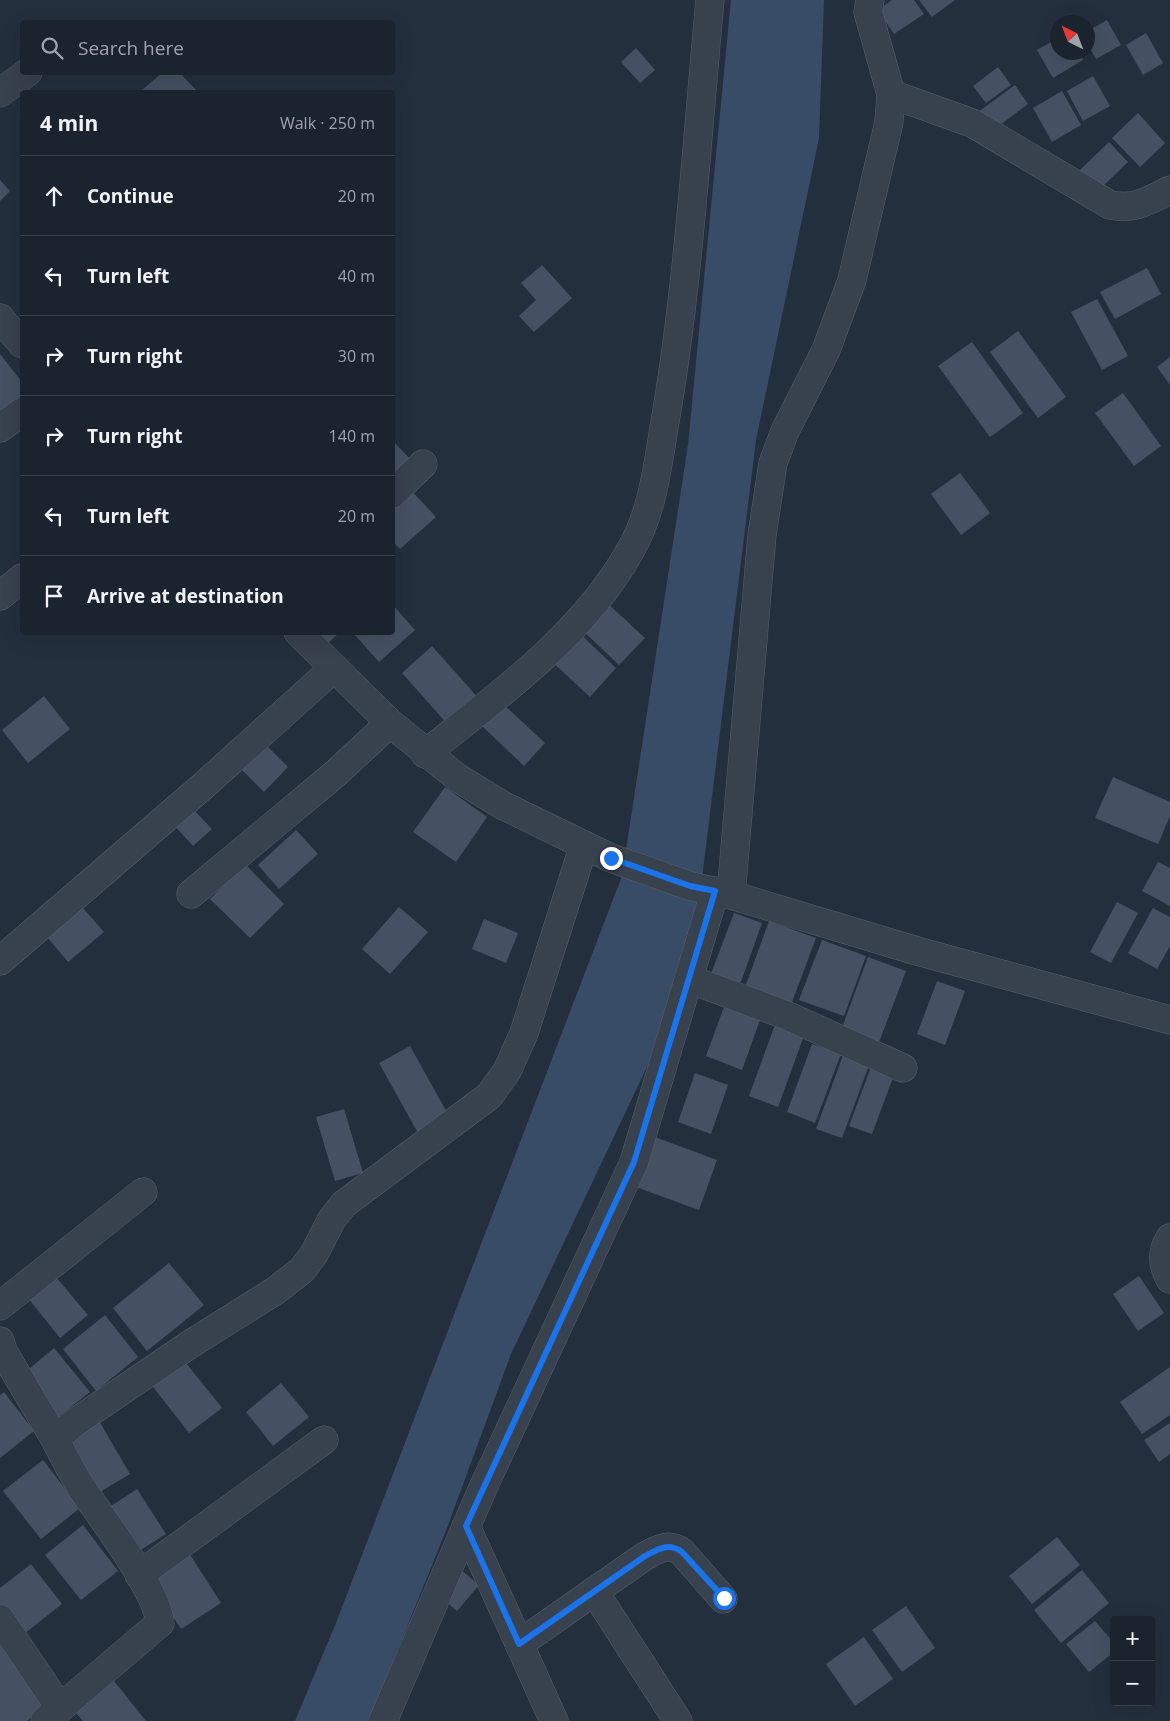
<!DOCTYPE html>
<html lang="en">
<head>
<meta charset="utf-8">
<style>
  :root { --surface:#1b232e; --page:#282f3a; --text:#f1f3f6; --muted:#a0a4aa; --line:#39404a }
  body { margin:0; font-family:"Open Sans",sans-serif; background:var(--page); color:var(--text) }
  .controls { position:absolute; right:15px; bottom:15px; display:grid; overflow:hidden; border-radius:5px; box-shadow:0 5px 20px #0002 }
  .controls button { width:45px; height:45px; display:grid; place-items:center; padding:0; border:0; border-bottom:1px solid var(--line); background:var(--surface); color:var(--text); font:25px sans-serif }
  .compass { position:absolute; left:1050px; top:15px; width:45px; height:45px; border-radius:50%; background:var(--surface); box-shadow:0 5px 20px #0002; rotate:318deg }
  .stop { position:absolute; width:15px; height:15px; margin:-11px; border:4px solid #1a73e8; border-radius:50%; background:#fff }
  .stop.end { background:#1a73e8; border-color:#fff; box-shadow:0 1px 5px #0008 }
  .list { margin:0; padding:0; list-style:none }
  h2 { display:flex; justify-content:space-between; align-items:center; height:65px; margin:0; padding:0 20px; font-size:21px }
  h2 small { font-size:16px; font-weight:400; color:var(--muted) }
  .list li { display:grid; grid-template-columns:32px 1fr auto; gap:15px; align-items:center; box-sizing:border-box; height:80px; padding:0 20px; border-top:1px solid var(--line) }
  .list b { display:block; font-size:19px; white-space:nowrap }
  .list em { font-size:16px; font-style:normal; color:var(--muted) }
  .icon { flex:none; width:28px; height:28px; fill:none; stroke:currentColor; stroke-width:2; stroke-linecap:round; stroke-linejoin:round }
  .map { position:relative; flex:none; width:1170px; height:1721px; overflow:hidden }
  .search { position:absolute; background:var(--surface); box-shadow:0 5px 20px #0002; left:20px; top:20px; width:375px; height:55px; display:flex; align-items:center; gap:12px; box-sizing:border-box; padding:0 18px; border-radius:5px; color:var(--muted); font-size:19px }
  .panel { position:absolute; background:var(--surface); box-shadow:0 5px 20px #0002; left:20px; top:90px; width:375px; height:545px; border-radius:5px }
  .map>svg:first-child { display:block }
  .water { fill:#394c67 }
  .building { fill:#455162 }
  .lines { fill:none; stroke-linecap:round; stroke-linejoin:round }
  .minor-casing { stroke:#565f6c; stroke-width:29 }
  .tertiary-casing { stroke:#565f6c; stroke-width:29 }
  .minor { stroke:#38414e; stroke-width:28 }
  .tertiary { stroke:#38414e; stroke-width:28 }
  .route { stroke:#1a73e8; stroke-width:6 }
</style>
</head>
<body>
<div class="map">
<svg width="1170" height="1721" viewBox="0 0 1170 1721">
  <rect width="100%" height="100%" fill="#242f3e"/>
  <polygon class="water" points="731,0 824,0 819,138 756,440 694,943 654,1052 511,1354 447,1528 369,1721 295,1721 336,1623 622,876 688,445"/>
  <g class="building">
    <polygon points="892,0 914,0 924,14 894,34 878,10"/>
    <polygon points="919,0 955,0 932,17"/>
    <polygon points="1107,20 1121,45 1096,59 1088,45 1088,31"/>
    <polygon points="1146,33 1163,63 1143,75 1126,45"/>
    <polygon points="1058,38 1058,52 1079,52 1083,60 1053,78 1037,50"/>
    <polygon points="636,48 655,70 640,83 621,62"/>
    <polygon points="998,67 1011,85 986,103 973,86"/>
    <polygon points="163,72 179,72 198,92 140,92"/>
    <polygon points="1093,76 1110,106 1083,121 1067,91"/>
    <polygon points="1015,85 1028,104 992,131 978,112"/>
    <polygon points="1062,91 1081,125 1052,142 1033,108"/>
    <polygon points="1138,113 1165,143 1140,167 1112,138"/>
    <polygon points="1109,142 1128,162 1098,191 1079,171"/>
    <polygon points="0,180 10,191 0,201"/>
    <polygon points="542,265 572,298 534,332 519,316 536,300 521,283"/>
    <polygon points="1147,268 1161,294 1115,319 1100,292"/>
    <polygon points="1097,299 1128,356 1102,370 1071,312"/>
    <polygon points="1018,331 1066,397 1038,418 990,352"/>
    <polygon points="972,342 1023,413 990,437 938,366"/>
    <polygon points="0,354 22,382 22,406 0,424"/>
    <polygon points="1170,357 1170,385 1157,367"/>
    <polygon points="1123,393 1161,446 1134,466 1095,413"/>
    <polygon points="392,440 413,462 392,480"/>
    <polygon points="960,473 990,513 961,535 931,494"/>
    <polygon points="408,487 436,517 400,549 392,541 392,501"/>
    <polygon points="605,601 645,638 619,665 580,628"/>
    <polygon points="392,604 415,630 379,662 354,634 392,632"/>
    <polygon points="575,629 616,668 590,697 548,658"/>
    <polygon points="313,632 340,632 325,646"/>
    <polygon points="432,646 480,700 450,727 402,673"/>
    <polygon points="44,696 70,729 28,763 2,730"/>
    <polygon points="502,703 545,743 524,766 481,725"/>
    <polygon points="264,743 288,767 264,792 240,768"/>
    <polygon points="1113,777 1170,802 1170,816 1158,844 1095,818"/>
    <polygon points="445,787 487,817 456,862 413,832"/>
    <polygon points="191,807 212,829 193,846 173,824"/>
    <polygon points="296,830 318,854 279,889 258,865"/>
    <polygon points="1158,862 1170,868 1170,906 1142,891"/>
    <polygon points="245,864 284,904 250,938 210,899"/>
    <polygon points="1117,902 1138,913 1111,963 1090,952"/>
    <polygon points="82,907 104,932 68,962 47,937"/>
    <polygon points="399,907 428,932 390,974 362,949"/>
    <polygon points="1153,908 1170,917 1170,946 1157,969 1128,953"/>
    <polygon points="734,913 762,923 738,990 709,979"/>
    <polygon points="484,919 518,933 506,963 472,949"/>
    <polygon points="769,921 816,938 789,1010 743,993"/>
    <polygon points="822,940 866,956 844,1016 799,1000"/>
    <polygon points="868,957 906,971 876,1050 839,1036"/>
    <polygon points="937,981 965,991 945,1045 917,1034"/>
    <polygon points="728,996 764,1009 742,1070 706,1056"/>
    <polygon points="776,1022 805,1033 778,1107 749,1096"/>
    <polygon points="812,1044 841,1054 815,1123 787,1112"/>
    <polygon points="410,1046 449,1116 418,1133 379,1063"/>
    <polygon points="845,1050 871,1060 842,1138 816,1129"/>
    <polygon points="871,1067 894,1075 872,1134 849,1126"/>
    <polygon points="695,1073 728,1085 711,1134 678,1122"/>
    <polygon points="344,1109 363,1173 335,1181 316,1117"/>
    <polygon points="655,1137 717,1160 699,1210 636,1187"/>
    <polygon points="169,1263 204,1305 147,1351 113,1308"/>
    <polygon points="55,1276 88,1315 60,1338 28,1298"/>
    <polygon points="1139,1276 1164,1313 1138,1331 1113,1294"/>
    <polygon points="105,1315 138,1357 96,1391 63,1349"/>
    <polygon points="54,1348 90,1392 57,1418 22,1375"/>
    <polygon points="182,1358 222,1408 189,1433 150,1383"/>
    <polygon points="1170,1367 1170,1415 1142,1434 1120,1402"/>
    <polygon points="281,1383 309,1417 273,1446 246,1412"/>
    <polygon points="4,1392 34,1431 0,1458 0,1395"/>
    <polygon points="98,1419 130,1474 100,1492 68,1437"/>
    <polygon points="1170,1423 1170,1454 1159,1462 1144,1440"/>
    <polygon points="43,1460 80,1508 41,1539 3,1491"/>
    <polygon points="137,1489 166,1534 136,1553 108,1508"/>
    <polygon points="83,1525 118,1571 81,1600 45,1555"/>
    <polygon points="1057,1537 1080,1565 1032,1604 1009,1576"/>
    <polygon points="189,1553 221,1603 181,1629 148,1579"/>
    <polygon points="31,1564 62,1604 20,1637 0,1610 0,1588"/>
    <polygon points="460,1569 479,1585 457,1611 438,1595"/>
    <polygon points="1082,1570 1109,1603 1061,1643 1034,1610"/>
    <polygon points="906,1606 935,1648 902,1672 872,1630"/>
    <polygon points="1095,1621 1114,1643 1114,1652 1089,1672 1066,1644"/>
    <polygon points="864,1637 893,1679 855,1706 826,1664"/>
    <polygon points="0,1645 47,1705 27,1721 0,1721"/>
    <polygon points="114,1681 146,1721 83,1721 75,1712"/>
  </g>
  <g class="lines">
    <defs>
      <g id="minor">
        <polyline points="0,93 28,72"/>
        <path d="M 891,94 L 972,123 L 1110,205 C 1135,210 1148,201 1170,190"/>
        <polyline points="0,428 22,412"/>
        <polyline points="392,494 423,464"/>
        <polyline points="0,596 22,578"/>
        <path d="M 425,754 C 500,694 582,636 630,551 C 654,510 658,461 666,416 C 689,279 697,138 710,0"/>
        <polyline points="191,894 335,774 390,723"/>
        <polyline points="731,895 762,535 773,463 785,431 826,350 852,280 889,122 891,94 868,12 870,0"/>
        <polyline points="0,961 203,786 334,668"/>
        <polyline points="689,979 788,1016 903,1068"/>
        <path d="M 1170,1238 C 1161,1252 1162,1264 1170,1279"/>
        <polyline points="0,1306 143,1192"/>
        <polyline points="0,1341 4,1353 55,1439"/>
        <polyline points="466,1526 554,1721"/>
        <polyline points="139,1575 324,1440"/>
        <polyline points="594,1591 678,1721"/>
        <polyline points="0,1619 60,1708"/>
        <path d="M 519,1644 L 645,1556 C 659,1549 668,1542 682,1552 L 723,1599"/>
        <path d="M 45,1721 L 160,1623 C 157,1589 102,1519 81,1487 C 71,1471 63,1455 55,1439 L 74,1423 L 192,1343 L 275,1291 L 302,1270 L 314,1254 L 332,1219 L 344,1204 L 489,1096 L 507,1071 L 524,1033 L 584,845"/>
        <polyline points="383,1721 482,1490 634,1162 715,891"/>
      </g>
      <g id="tertiary">
        <polyline points="0,318 22,344"/>
        <polyline points="298,632 390,723 458,778 504,806 611,858 690,886 731,895 917,951 1170,1020"/>
      </g>
    </defs>
    <use href="#minor" class="minor-casing"/>
    <use href="#tertiary" class="tertiary-casing"/>
    <use href="#minor" class="minor"/>
    <use href="#tertiary" class="tertiary"/>
  </g>
  <g class="lines">
    <path class="route" d="M 611,858 L 690,886 L 715,891 L 634,1162 L 466,1526 L 519,1644 L 645,1556 C 659,1549 668,1542 682,1552 L 724,1598"/>
  </g>
</svg>
<div class="controls">
<button>+</button>
<button>−</button>
</div>
<svg class="compass" viewBox="-18 -18 36 36"><path d="M0-13l5 13h-10z" fill="#e53935"/><path d="M0 13l5-13h-10z" fill="#a0a4aa"/></svg>
<div class="stop" style="left:724px;top:1598px"></div>
<div class="stop end" style="left:611px;top:858px"></div>
<div class="search"><svg class="icon" aria-label="search" viewBox="0 0 24 24"><circle cx="10" cy="10" r="6"/><path d="M15 15l6 6"/></svg>Search here</div>
<section class="panel">
<h2>4 min<small>Walk · 250 m</small></h2>
<ul class="list">
<li><svg class="icon" aria-label="ahead" viewBox="0 0 24 24"><path d="M12 20V5M6 11l6-6 6 6"/></svg><div><b>Continue</b></div><em>20 m</em></li>
<li><svg class="icon" aria-label="left" viewBox="0 0 24 24"><path d="M17 20v-9H6M10 6l-5 5 5 5"/></svg><div><b>Turn left</b></div><em>40 m</em></li>
<li><svg class="icon" aria-label="right" viewBox="0 0 24 24"><path d="M7 20v-9h11M14 6l5 5-5 5"/></svg><div><b>Turn right</b></div><em>30 m</em></li>
<li><svg class="icon" aria-label="right" viewBox="0 0 24 24"><path d="M7 20v-9h11M14 6l5 5-5 5"/></svg><div><b>Turn right</b></div><em>140 m</em></li>
<li><svg class="icon" aria-label="left" viewBox="0 0 24 24"><path d="M17 20v-9H6M10 6l-5 5 5 5"/></svg><div><b>Turn left</b></div><em>20 m</em></li>
<li><svg class="icon" aria-label="arrive" viewBox="0 0 24 24"><path d="M6 21V4h12l-3 4 3 4H6"/></svg><div><b>Arrive at destination</b></div></li>
</ul>
</section>
</div>
</body>
</html>
